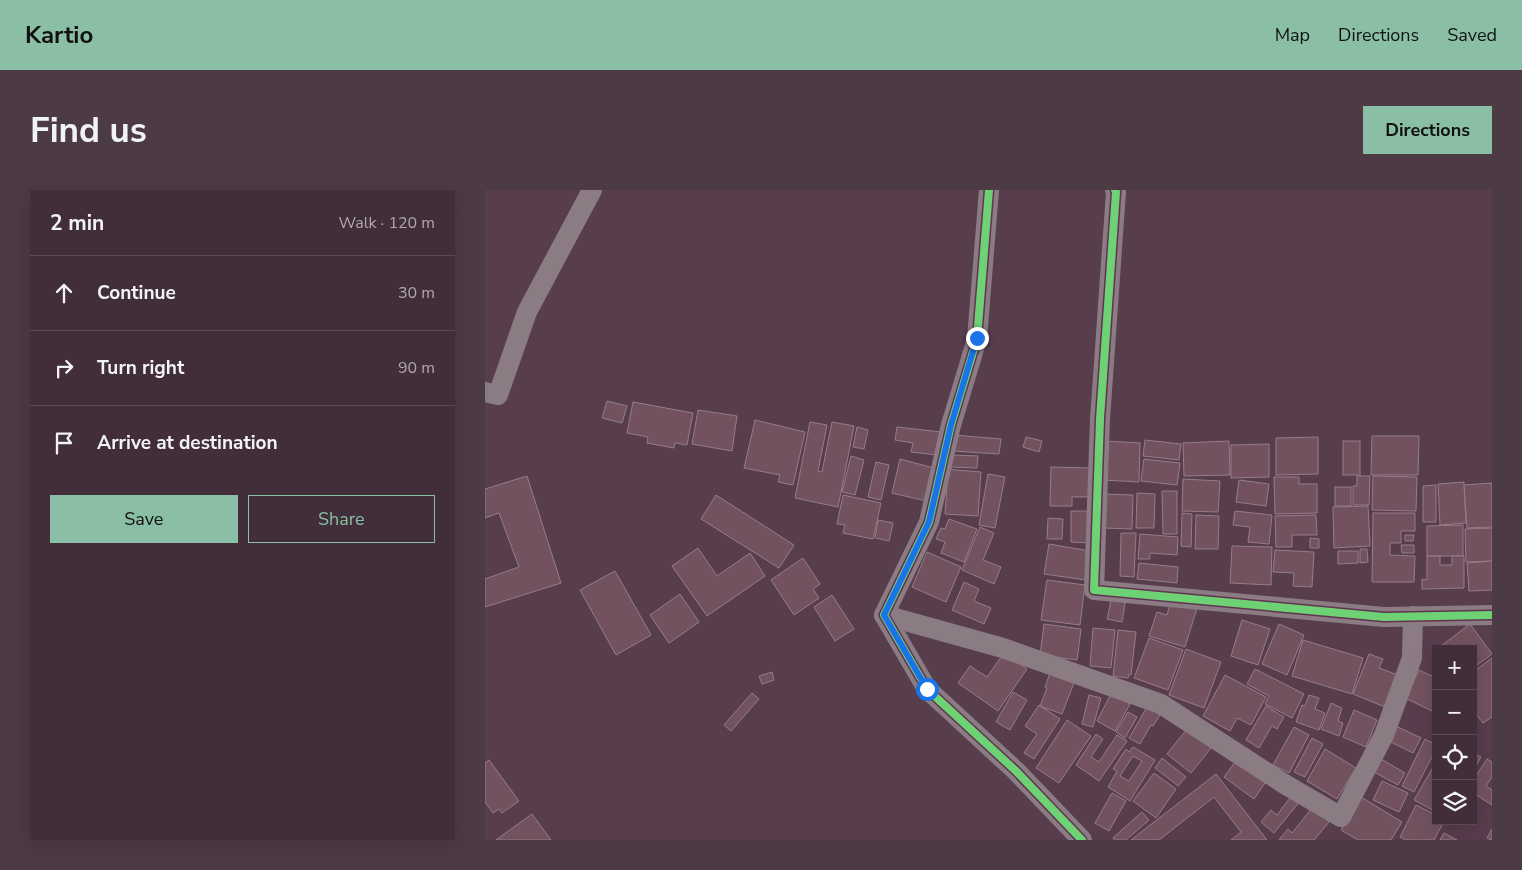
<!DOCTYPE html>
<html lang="en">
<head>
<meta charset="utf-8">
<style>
  :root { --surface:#422e3a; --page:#4c3a45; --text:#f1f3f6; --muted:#aea8af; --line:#5a4a54; --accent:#8abfa5 }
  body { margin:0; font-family:"Nunito Sans",sans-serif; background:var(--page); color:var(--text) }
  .controls { position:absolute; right:15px; bottom:15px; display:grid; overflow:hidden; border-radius:0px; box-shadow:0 5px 20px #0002 }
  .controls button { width:45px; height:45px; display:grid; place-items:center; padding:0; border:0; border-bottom:1px solid var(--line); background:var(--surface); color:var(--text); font:25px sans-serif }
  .stop { position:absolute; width:15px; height:15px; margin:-11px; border:4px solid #1a73e8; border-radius:50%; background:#fff }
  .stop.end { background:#1a73e8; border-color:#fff; box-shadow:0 1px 5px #0008 }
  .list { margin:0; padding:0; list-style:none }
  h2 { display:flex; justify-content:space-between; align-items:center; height:65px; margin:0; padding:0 20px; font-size:21px }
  h2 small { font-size:16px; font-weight:400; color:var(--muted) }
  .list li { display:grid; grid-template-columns:32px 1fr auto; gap:15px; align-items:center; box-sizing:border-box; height:75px; padding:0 20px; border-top:1px solid var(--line) }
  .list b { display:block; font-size:19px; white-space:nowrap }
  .list em { font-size:16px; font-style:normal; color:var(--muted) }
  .actions { display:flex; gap:10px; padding:15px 20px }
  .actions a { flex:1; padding:11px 0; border:1px solid var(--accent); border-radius:0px; text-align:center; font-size:18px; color:var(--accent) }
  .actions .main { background:var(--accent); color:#111 }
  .icon { flex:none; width:28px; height:28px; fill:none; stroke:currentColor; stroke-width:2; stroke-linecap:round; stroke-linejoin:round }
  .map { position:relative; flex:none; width:1007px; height:650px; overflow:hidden; border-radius:0px }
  header { display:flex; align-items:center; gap:30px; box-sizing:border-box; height:70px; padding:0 25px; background:var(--accent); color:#111 }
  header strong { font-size:24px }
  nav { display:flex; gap:28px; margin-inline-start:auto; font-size:18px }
  .intro { display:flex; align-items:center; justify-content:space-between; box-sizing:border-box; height:120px; padding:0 30px }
  h1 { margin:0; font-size:35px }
  .button { padding:12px 22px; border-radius:0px; background:var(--accent); color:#111; font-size:18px; font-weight:700 }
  main { display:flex; gap:30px; padding:0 30px }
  aside { flex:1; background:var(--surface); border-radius:0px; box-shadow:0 5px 20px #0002 }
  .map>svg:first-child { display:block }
  .building { fill:#72525f; stroke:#967d87; fill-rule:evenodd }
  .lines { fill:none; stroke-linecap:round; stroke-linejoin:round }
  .street { stroke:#8b7c84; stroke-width:20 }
  .cycleway-casing { stroke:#633250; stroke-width:11 }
  .cycleway { stroke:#6cd273; stroke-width:8 }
  .route { stroke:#1a73e8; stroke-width:6 }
</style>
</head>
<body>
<header>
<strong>Kartio</strong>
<nav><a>Map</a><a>Directions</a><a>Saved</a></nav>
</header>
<div class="intro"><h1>Find us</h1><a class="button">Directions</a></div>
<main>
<aside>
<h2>2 min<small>Walk · 120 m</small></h2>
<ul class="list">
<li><svg class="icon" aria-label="ahead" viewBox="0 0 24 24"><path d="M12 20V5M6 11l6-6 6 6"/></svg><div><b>Continue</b></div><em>30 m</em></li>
<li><svg class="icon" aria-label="right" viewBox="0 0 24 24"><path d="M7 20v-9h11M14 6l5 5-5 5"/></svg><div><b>Turn right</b></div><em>90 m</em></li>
<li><svg class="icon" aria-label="arrive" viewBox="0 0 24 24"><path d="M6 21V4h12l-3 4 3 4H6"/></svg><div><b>Arrive at destination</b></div></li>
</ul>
<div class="actions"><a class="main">Save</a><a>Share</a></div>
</aside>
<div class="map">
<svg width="1007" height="650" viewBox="0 0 1007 650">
  <rect width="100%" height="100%" fill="#583d4d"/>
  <g class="building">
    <polygon points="122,211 142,216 137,233 117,228"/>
    <polygon points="148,212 208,223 202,255 190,253 189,258 162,253 163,247 142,243"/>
    <polygon points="213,220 252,226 247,261 207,254"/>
    <polygon points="270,230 320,242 308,295 293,292 295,285 259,278"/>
    <polygon points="325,232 342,235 333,281 337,282 347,232 369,236 353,317 310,308"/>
    <polygon points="372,237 383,240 379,259 368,257"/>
    <polygon points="412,237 456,242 452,265 426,262 428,253 410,250"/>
    <polygon points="469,245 516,249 514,264 467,261"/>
    <polygon points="887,246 934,246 933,285 886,285"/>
    <polygon points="541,247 557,251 554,262 538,257"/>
    <polygon points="833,247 833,284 791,285 791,248"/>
    <polygon points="660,250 696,254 694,270 658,266"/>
    <polygon points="620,251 655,253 654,292 618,290"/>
    <polygon points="744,251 745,285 699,286 698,253"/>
    <rect x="858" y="251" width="17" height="34"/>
    <polygon points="784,254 784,287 746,288 746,255"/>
    <polygon points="467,265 493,266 492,278 466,277"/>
    <polygon points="366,266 379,270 370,305 357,302"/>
    <polygon points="415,269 449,278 441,311 407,303"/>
    <polygon points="659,269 695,273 692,295 656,291"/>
    <polygon points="391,272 404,275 396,310 383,307"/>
    <polygon points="566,277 606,278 605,307 587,307 587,316 565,316"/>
    <polygon points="460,279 496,282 493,326 460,324 462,296"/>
    <polygon points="503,284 520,287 510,338 494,335"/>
    <polygon points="42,286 76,393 0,417 0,389 34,377 14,323 0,328 0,299"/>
    <polygon points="872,286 885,286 884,315 868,315 868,296 872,296"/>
    <polygon points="888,286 932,287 931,321 887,320"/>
    <polygon points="789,287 814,287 814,294 832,294 832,323 790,324"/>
    <polygon points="698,289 735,291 733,322 697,321"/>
    <polygon points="754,290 784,294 781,316 751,312"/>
    <polygon points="979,292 981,333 955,335 953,294"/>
    <polygon points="1007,293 1007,337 982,338 979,295"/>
    <polygon points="951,295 951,332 938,332 938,296"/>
    <rect x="850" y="297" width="16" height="19"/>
    <polygon points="677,301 692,301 692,344 678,344"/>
    <polygon points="652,303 670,304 669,338 651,338"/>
    <polygon points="620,304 648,305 647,339 620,338"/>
    <polygon points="231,305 309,355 294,378 216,329"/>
    <polygon points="358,305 396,313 388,349 358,343 360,335 352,334"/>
    <polygon points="883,316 885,356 849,358 848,317"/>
    <polygon points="586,321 604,321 604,353 586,352"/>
    <polygon points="750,321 787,325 784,354 763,352 765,337 748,335"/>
    <polygon points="697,323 707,324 706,357 696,356"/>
    <polygon points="888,323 930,323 930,341 916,341 916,353 905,353 905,365 930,366 929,392 887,392"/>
    <polygon points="711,325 734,326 733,359 710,359"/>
    <polygon points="831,325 832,345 807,345 807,357 791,357 790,326"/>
    <polygon points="563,328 578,329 577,349 562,349"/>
    <polygon points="464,329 492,339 479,372 456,363 460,352 451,349 456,338 460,339"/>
    <polygon points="393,330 408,333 404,351 390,348"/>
    <polygon points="978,335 978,366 942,366 942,336"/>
    <polygon points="495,337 509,343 498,370 516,377 509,394 477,380"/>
    <polygon points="1007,338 1007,371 981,372 980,339"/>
    <polygon points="636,343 651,343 649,387 635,386"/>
    <polygon points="655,344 693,347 692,365 665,363 665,369 653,369"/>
    <polygon points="920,345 929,345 928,351 920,351"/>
    <polygon points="825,348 834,349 834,358 825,358"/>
    <polygon points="564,354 605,361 600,390 559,384"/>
    <polygon points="916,355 929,355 929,363 917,363"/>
    <polygon points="747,356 787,357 786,395 745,393"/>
    <polygon points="213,358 232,386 265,363 280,386 222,426 187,376"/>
    <polygon points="875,359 882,359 883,372 875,373"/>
    <polygon points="790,360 829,362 827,397 808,396 809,383 788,382"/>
    <polygon points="853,361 873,361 873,373 853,374"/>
    <polygon points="442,362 476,377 461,412 427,397"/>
    <polygon points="942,366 955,366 955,375 967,375 967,366 979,366 979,398 937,399 937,389 942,390"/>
    <polygon points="318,368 335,394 328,399 334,408 309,425 286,390"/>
    <polygon points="1007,371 1007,400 984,401 982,373"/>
    <polygon points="654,373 693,377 692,393 652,389"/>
    <polygon points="130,381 166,445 131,465 95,400"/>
    <polygon points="562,390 600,395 595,435 556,430"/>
    <polygon points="479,392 494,399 489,411 506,418 499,434 467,420"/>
    <polygon points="195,404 214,432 184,453 165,425"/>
    <polygon points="347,405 369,439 350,451 329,417"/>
    <polygon points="627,406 641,408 637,432 622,429"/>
    <polygon points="686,410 712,418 700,457 664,446 672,422 682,425"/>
    <polygon points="757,430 785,439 773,475 746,466"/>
    <polygon points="559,434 596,439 592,470 555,465"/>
    <polygon points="794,434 819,445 802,485 777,474"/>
    <polygon points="985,434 1007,464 988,478 988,459 952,459"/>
    <polygon points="608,438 630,440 626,478 605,476"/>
    <polygon points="633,440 651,442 646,485 644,484 643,488 628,486"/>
    <polygon points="664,448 698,460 683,500 649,488"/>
    <polygon points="818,450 878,468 867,504 807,486"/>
    <polygon points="701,459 736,472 719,518 684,505"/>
    <polygon points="519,463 542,479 513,521 473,493 485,476 502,487"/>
    <polygon points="884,464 898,469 894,478 913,485 900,517 868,504"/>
    <polygon points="1007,468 1007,527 998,533 988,520 988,482"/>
    <polygon points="770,479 819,504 807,528 780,514 784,506 762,494"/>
    <polygon points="934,480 951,488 951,523 920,508"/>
    <polygon points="287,482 289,490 277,494 274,486"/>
    <polygon points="565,483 589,493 577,524 555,516 562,498 560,497"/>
    <polygon points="740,485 781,507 766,535 752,528 745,541 718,526"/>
    <polygon points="528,502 542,510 525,540 511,532"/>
    <polygon points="267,503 274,509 246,541 239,535"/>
    <polygon points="626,504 645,514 630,541 612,531"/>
    <polygon points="604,505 616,508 608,537 597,534"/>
    <polygon points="824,505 834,508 830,519 840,523 834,540 811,532 817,515 820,516"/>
    <polygon points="846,513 857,518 853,531 858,533 854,546 836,539"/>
    <polygon points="554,515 575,529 549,569 539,563 552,544 540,536"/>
    <polygon points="781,516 799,527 792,539 787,536 774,558 761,550"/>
    <polygon points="662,517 675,525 668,536 666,535 655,554 644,548"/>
    <polygon points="869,520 892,530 881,557 858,547"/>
    <polygon points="643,522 652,527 640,548 631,542"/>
    <polygon points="582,530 606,546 574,593 551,578"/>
    <polygon points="911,536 936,548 928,563 904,551"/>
    <polygon points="809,537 824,545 804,583 788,575"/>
    <polygon points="702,539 726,558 706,583 682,564"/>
    <polygon points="611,544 618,549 606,567 614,572 632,545 642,551 614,591 591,575"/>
    <polygon points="827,548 838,554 820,587 809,582"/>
    <polygon points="940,549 951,555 951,559 929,602 917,596"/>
    <path d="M 648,557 L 670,570 L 645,611 L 623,597 L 632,581 L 628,579 L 641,559 L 644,562 ZM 648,566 L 657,571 L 644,591 L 635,586 Z"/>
    <polygon points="840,559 871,578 852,609 822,591"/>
    <polygon points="988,563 996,567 988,581"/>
    <polygon points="677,568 701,587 693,596 670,578"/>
    <polygon points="896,569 920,583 913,595 889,582"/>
    <polygon points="1002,569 1007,572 1007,587 1001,596 1007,600 1007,615 988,603 988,590"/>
    <polygon points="4,570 34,611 17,623 14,619 8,623 0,612 0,573"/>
    <polygon points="750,572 780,593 769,609 739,587"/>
    <polygon points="951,572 951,622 929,610"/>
    <polygon points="669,583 691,599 671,628 648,611"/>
    <polygon points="731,584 782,650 746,650 756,642 729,607 674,650 646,650"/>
    <polygon points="897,591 923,603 914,622 888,610"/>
    <polygon points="627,603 641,611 624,641 610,633"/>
    <polygon points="808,604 816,610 789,643 776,632 786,620 792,625"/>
    <polygon points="876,607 917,632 906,650 873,650 856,640"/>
    <polygon points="931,615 951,625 951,631 959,631 949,650 921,650 915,647"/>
    <polygon points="827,618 844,632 829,650 794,650 803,639 807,643"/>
    <polygon points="657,622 664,630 641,650 630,650 628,648"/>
    <polygon points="47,624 66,650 11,650"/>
    <polygon points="1007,639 1007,650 1002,648"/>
    <polygon points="959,643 972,650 955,650"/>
  </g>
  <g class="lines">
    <g class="street">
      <polyline points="504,0 492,149 466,235 444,332 399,425 442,499 531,581 597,650"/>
      <polyline points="630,0 631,2 615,229 609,400 899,427 1007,425"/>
      <polyline points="0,202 13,205 42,122 107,0"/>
      <polyline points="399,425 518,458 676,514 801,595 856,627 899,545 927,468 928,426"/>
    </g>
    <defs>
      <g id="cycleway">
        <polyline points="504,0 492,149 466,235 444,332 399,425 442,499 531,581 597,650"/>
        <polyline points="630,0 631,2 615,229 609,400 899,427 1007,425"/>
      </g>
    </defs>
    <use href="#cycleway" class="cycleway-casing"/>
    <use href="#cycleway" class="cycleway"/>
  </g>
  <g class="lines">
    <polyline class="route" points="442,499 399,425 444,332 466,235 492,148"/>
  </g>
</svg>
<div class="controls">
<button>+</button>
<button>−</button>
<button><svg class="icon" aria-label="locate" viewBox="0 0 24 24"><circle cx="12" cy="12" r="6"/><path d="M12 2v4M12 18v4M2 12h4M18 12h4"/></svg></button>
<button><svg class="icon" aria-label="layers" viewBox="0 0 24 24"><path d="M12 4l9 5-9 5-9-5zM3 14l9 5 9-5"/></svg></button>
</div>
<div class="stop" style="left:442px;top:499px"></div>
<div class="stop end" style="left:492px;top:148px"></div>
</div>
</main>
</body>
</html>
